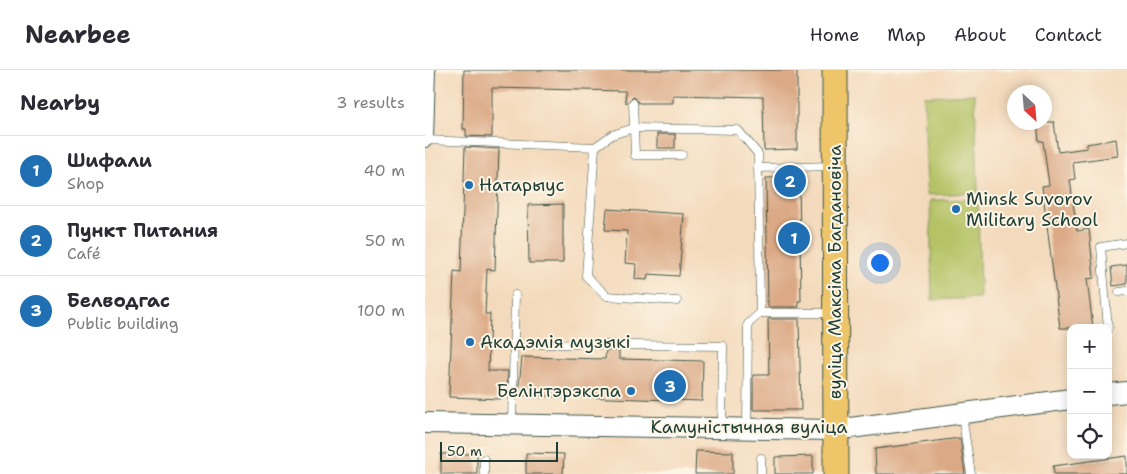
<!DOCTYPE html>
<html lang="en">
<head>
<meta charset="utf-8">
<style>
  :root { --surface:#fff; --page:#f7f7f7; --text:#2b2b33; --muted:#7c7c81; --line:#e1e1e2; --accent:#1f6fb2 }
  body { margin:0; font-family:"Shantell Sans",sans-serif; background:var(--page); color:var(--text) }
  .controls { position:absolute; right:15px; bottom:15px; display:grid; overflow:hidden; border-radius:10px; box-shadow:0 2px 12px #0003 }
  .controls button { width:45px; height:45px; display:grid; place-items:center; padding:0; border:0; border-bottom:1px solid var(--line); background:var(--surface); color:var(--text); font:25px sans-serif }
  .compass { position:absolute; left:582px; top:15px; width:45px; height:45px; border-radius:50%; background:var(--surface); box-shadow:0 2px 12px #0003; rotate:154deg }
  .scale { position:absolute; left:15px; bottom:12px; width:118px; box-sizing:border-box; padding-left:5px; border:2px solid #1f3d34; border-top:0; font-size:14px; line-height:18px; white-space:nowrap; color:#1f3d34; -webkit-text-stroke:4px #fcf5e5; paint-order:stroke }
  .you { position:absolute; left:454px; top:192px; width:18px; height:18px; margin:-12px; border:4px solid #fff; border-radius:50%; background:#1a73e8; box-shadow:0 0 0 8px #1a73e833 }
  .badge { display:grid; place-items:center; width:32px; height:32px; border-radius:50%; background:var(--accent); color:#fff; font-size:16px; font-weight:700 }
  .pin { position:absolute; translate:-50% -50%; border:2px solid #fff; box-shadow:0 1px 5px #0006 }
  .list { margin:0; padding:0; list-style:none }
  h2 { display:flex; justify-content:space-between; align-items:center; height:65px; margin:0; padding:0 20px; font-size:21px }
  h2 small { font-size:16px; font-weight:400; color:var(--muted) }
  .list li { display:grid; grid-template-columns:32px 1fr auto; gap:15px; align-items:center; box-sizing:border-box; height:70px; padding:0 20px; border-top:1px solid var(--line) }
  .list b { display:block; font-size:19px; white-space:nowrap }
  .list p { margin:0; font-size:16px; white-space:nowrap; color:var(--muted) }
  .list em { font-size:16px; font-style:normal; color:var(--muted) }
  .icon { flex:none; width:28px; height:28px; fill:none; stroke:currentColor; stroke-width:2; stroke-linecap:round; stroke-linejoin:round }
  .map { position:relative; flex:none; width:702px; height:404px; overflow:hidden }
  header { display:flex; align-items:center; gap:30px; box-sizing:border-box; height:70px; padding:0 25px; background:var(--surface); border-bottom:1px solid var(--line) }
  header strong { font-size:24px }
  nav { display:flex; gap:28px; margin-inline-start:auto; font-size:18px }
  main { display:flex }
  aside { flex:1; background:var(--surface) }
  .map>svg:first-child { display:block }
  .green { fill:#b5c366; stroke:#6a804d }
  .building { fill:#dba985 }
  .lines { fill:none; stroke-linecap:round; stroke-linejoin:round }
  .service-casing { stroke:#3f5548; stroke-width:9 }
  .minor-casing { stroke:#3f5548; stroke-width:18 }
  .tertiary-casing { stroke:#3f5548; stroke-width:22 }
  .primary-casing { stroke:#3f5548; stroke-width:27 }
  .service { stroke:#fff; stroke-width:8 }
  .minor { stroke:#fff; stroke-width:16 }
  .tertiary { stroke:#fff; stroke-width:20 }
  .primary { stroke:#eec569; stroke-width:25 }
  .poi-dot { fill:#1f6fb2; stroke:#fcf5e5; stroke-width:2 }
  .labels { text-anchor:middle; dominant-baseline:central; stroke-width:4; stroke-linejoin:round; paint-order:stroke }
  .poi-label { font-size:18px; fill:#1f3d34; stroke:#fcf5e5; text-anchor:start }
  .street-label { font-size:18px; fill:#1f3d34; stroke:#fcf5e5 }
</style>
</head>
<body>
<header>
<strong>Nearbee</strong>
<nav><a>Home</a><a>Map</a><a>About</a><a>Contact</a></nav>
</header>
<main>
<aside>
<h2>Nearby<small>3 results</small></h2>
<ul class="list">
<li><span class="badge">1</span><div><b>Шифали</b><p>Shop</p></div><em>40 m</em></li>
<li><span class="badge">2</span><div><b>Пункт Питания</b><p>Café</p></div><em>50 m</em></li>
<li><span class="badge">3</span><div><b>Белводгас</b><p>Public building</p></div><em>100 m</em></li>
</ul>
</aside>
<div class="map">
<svg width="702" height="404" viewBox="0 0 702 404">
  <rect width="100%" height="100%" fill="#fcf5e5"/>
  <filter id="ink" filterUnits="userSpaceOnUse"><feTurbulence type="fractalNoise" baseFrequency=".02" numOctaves="2"/><feDisplacementMap in="SourceGraphic" scale="10" xChannelSelector="R" yChannelSelector="G"/><feConvolveMatrix kernelMatrix="1 2 1 2 8 2 1 2 1" color-interpolation-filters="sRGB"/></filter>
  <filter id="wash" filterUnits="userSpaceOnUse"><feTurbulence type="fractalNoise" baseFrequency=".0096" numOctaves="4" result="noise"/><feDisplacementMap in="SourceGraphic" scale="20" xChannelSelector="R" yChannelSelector="G"/><feGaussianBlur stdDeviation="1.12" result="paint"/><feColorMatrix in="noise" values="0 0 0 0 0 0 0 0 0 0 0 0 0 0 0 0 0 1.4 0 .05"/><feComposite in="paint" operator="in"/></filter>
  <g filter="url(#wash)">
    <rect width="100%" height="100%" fill="#f4dabc"/>
    <g class="green">
      <polygon points="550,24 553,123 502,125 499,26"/>
      <polygon points="553,129 555,228 507,230 505,130"/>
    </g>
    <g id="blocks">
      <g class="building">
        <polygon points="39,0 372,0 372,79 339,80 338,27 248,25 248,33 214,33 208,27 201,33 200,21 67,18 67,67 41,66 41,59 38,59"/>
        <polygon points="612,52 629,52 633,82 662,78 662,74 691,69 693,86 648,92 650,109 645,110 652,161 664,159 669,208 662,209 668,258 635,258 617,116 624,115 618,71 614,71"/>
        <rect x="232" y="64" width="18" height="14"/>
        <polygon points="40,77 74,79 70,200 62,199 60,244 65,244 63,301 83,301 82,325 76,324 76,329 24,327 29,201 36,202"/>
        <polygon points="374,107 376,231 373,231 374,237 343,237 341,108"/>
        <polygon points="138,134 138,193 104,193 103,135"/>
        <polygon points="182,139 259,144 254,206 223,204 222,210 210,209 211,194 200,193 202,161 180,160"/>
        <polygon points="702,195 702,214 688,216 686,197"/>
        <polygon points="343,249 374,249 376,340 328,340 328,305 344,305"/>
        <polygon points="181,280 194,281 194,289 278,291 277,331 93,325 97,287 180,289"/>
        <polygon points="535,368 540,404 451,404 450,379"/>
        <polygon points="271,381 308,382 308,404 270,404"/>
        <polygon points="101,383 139,384 138,404 101,404"/>
        <rect x="16" y="384" width="36" height="20"/>
        <polygon points="388,386 388,404 350,404 350,387"/>
        <polygon points="702,386 702,404 629,404 628,396"/>
      </g>
    </g>
  </g>
  <g filter="url(#ink)">
    <use href="#blocks" fill-opacity="0" stroke="#3f5548" stroke-width="1"/>
    <g class="lines">
      <defs>
        <g id="service">
          <polyline points="208,33 210,85 257,85"/>
          <polyline points="0,70 170,77 187,65 209,58 313,60 333,84 335,243 407,243"/>
          <polyline points="170,77 161,206 182,226 252,231"/>
          <polyline points="333,98 408,96"/>
          <polyline points="694,222 702,221"/>
          <polyline points="683,258 676,177 702,173"/>
          <polyline points="108,274 298,276 297,357"/>
          <polyline points="537,345 546,404"/>
          <polyline points="87,353 90,225"/>
          <polyline points="322,357 323,254 335,243"/>
          <polyline points="336,388 336,404"/>
          <polyline points="59,389 59,404"/>
        </g>
        <polyline id="minor" points="0,69 2,0"/>
        <g id="tertiary">
          <polyline points="683,324 702,322"/>
          <polyline points="0,353 410,360 646,329"/>
        </g>
        <polyline id="primary" points="410,0 411,404"/>
      </defs>
      <use href="#service" class="service-casing"/>
      <use href="#minor" class="minor-casing"/>
      <use href="#tertiary" class="tertiary-casing"/>
      <use href="#primary" class="primary-casing"/>
      <use href="#service" class="service"/>
      <use href="#minor" class="minor"/>
      <use href="#tertiary" class="tertiary"/>
      <use href="#primary" class="primary"/>
    </g>
  </g>
  <g class="poi-dot">
    <circle cx="44" cy="115" r="5"/>
    <circle cx="531" cy="139" r="5"/>
    <circle cx="45" cy="272" r="5"/>
    <circle cx="206" cy="321" r="5"/>
  </g>
  <g class="labels">
    <g class="poi-label">
      <text x="54" y="115">Натарыус</text>
      <text x="541" y="129">Minsk Suvorov<tspan x="541" dy="21">Military School</tspan></text>
      <text x="55" y="272">Акадэмія музыкі</text>
      <text x="196" y="321" text-anchor="end">Белінтэрэкспа</text>
    </g>
    <g class="street-label">
      <text transform="translate(410 202) rotate(-90)">вуліца Максіма Багдановіча</text>
      <text x="324" y="357">Камуністычная вуліца</text>
    </g>
  </g>
</svg>
<div class="controls">
<button>+</button>
<button>−</button>
<button><svg class="icon" aria-label="locate" viewBox="0 0 24 24"><circle cx="12" cy="12" r="6"/><path d="M12 2v4M12 18v4M2 12h4M18 12h4"/></svg></button>
</div>
<svg class="compass" viewBox="-18 -18 36 36"><path d="M0-13l5 13h-10z" fill="#e53935"/><path d="M0 13l5-13h-10z" fill="#7c7c81"/></svg>
<div class="scale">50 m</div>
<div class="you"></div>
<div class="pin badge" style="left:369px;top:168px">1</div>
<div class="pin badge" style="left:365px;top:111px">2</div>
<div class="pin badge" style="left:245px;top:316px">3</div>
</div>
</main>
</body>
</html>
